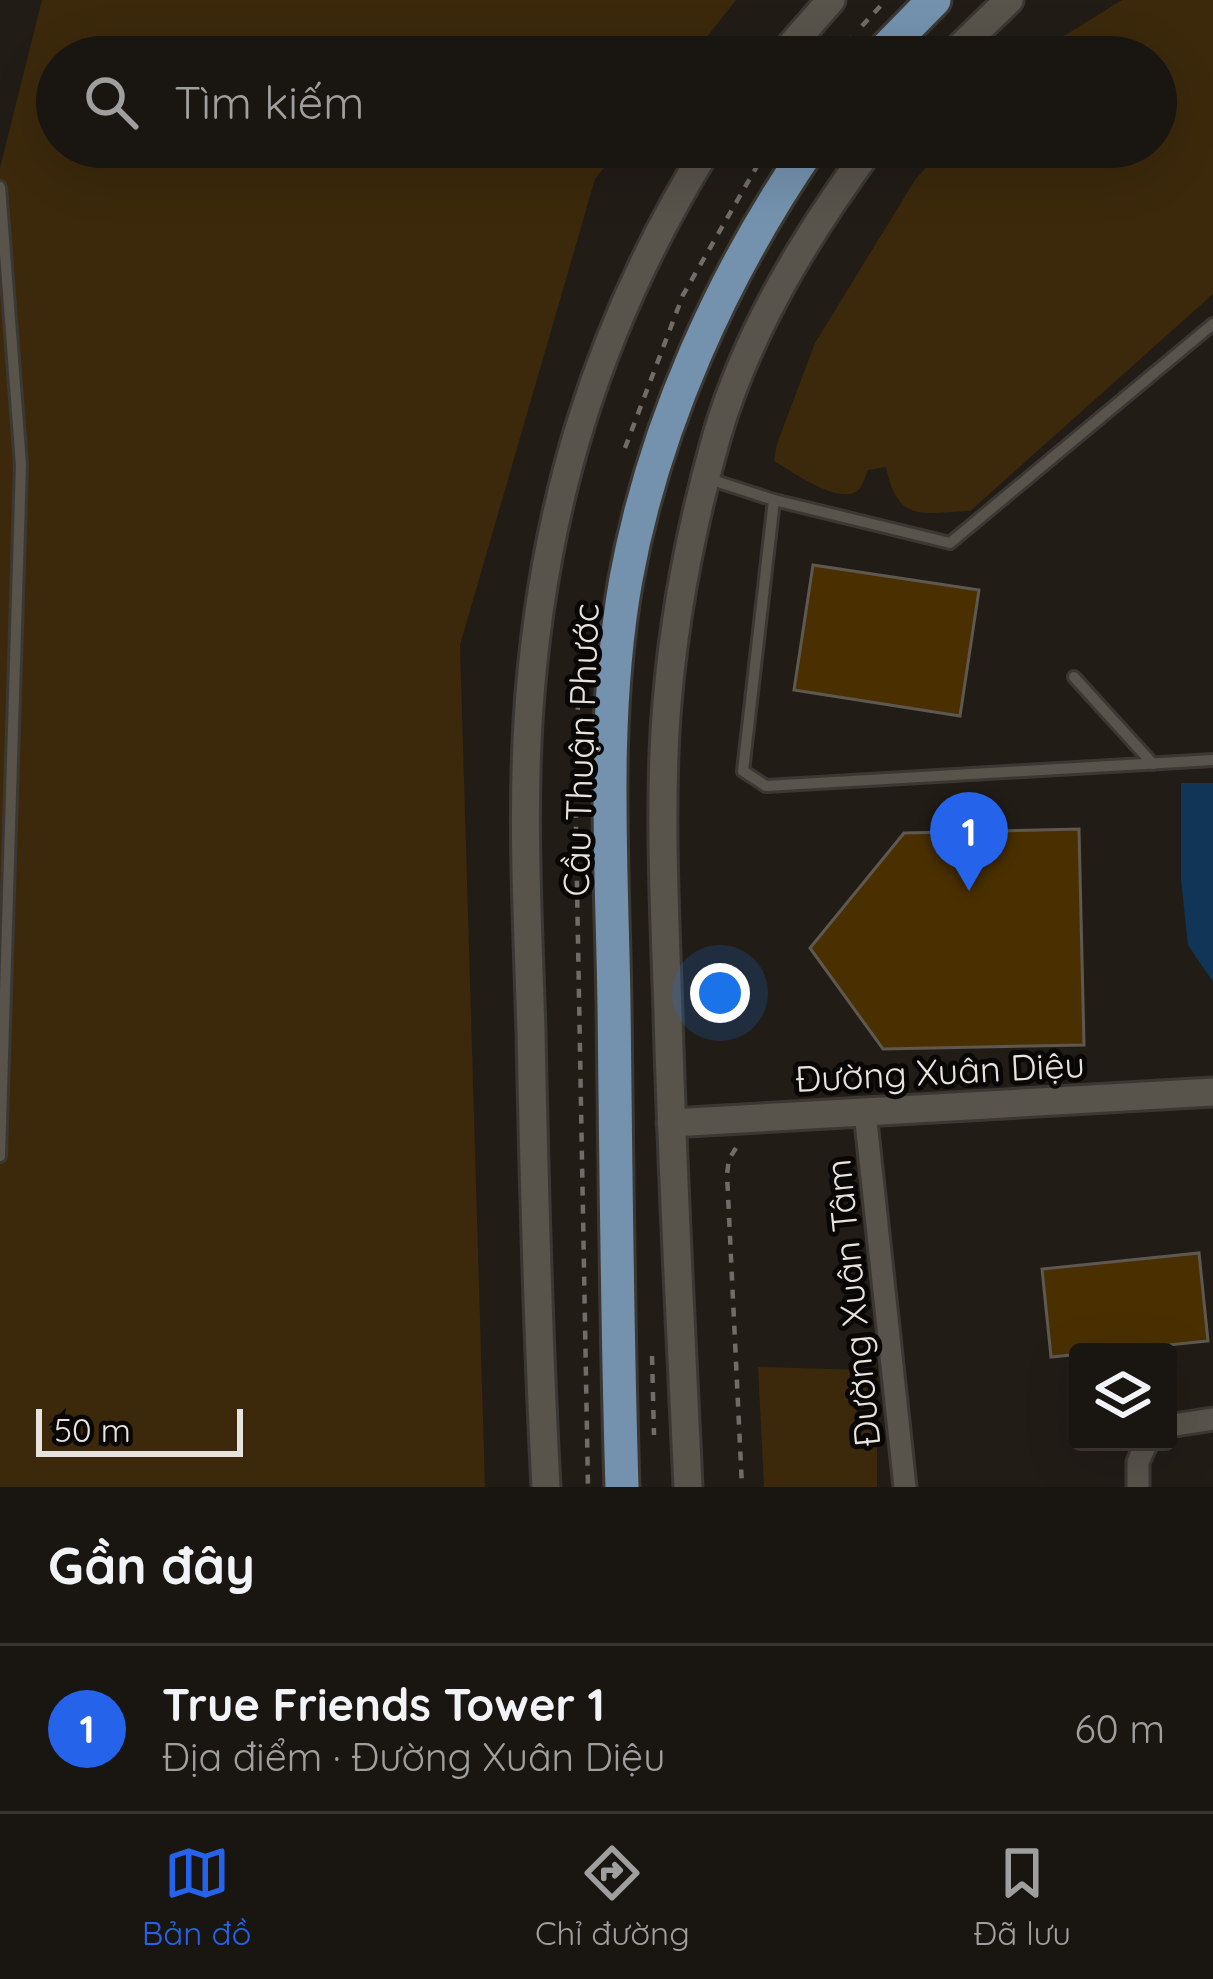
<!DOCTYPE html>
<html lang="vi">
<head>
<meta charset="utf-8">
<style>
  :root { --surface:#191510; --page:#221e19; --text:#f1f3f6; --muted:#9f9f9f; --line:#373430; --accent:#2563eb }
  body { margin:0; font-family:Quicksand,sans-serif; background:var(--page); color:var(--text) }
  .controls { position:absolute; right:36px; bottom:36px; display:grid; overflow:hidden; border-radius:12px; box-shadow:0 12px 48px #0002 }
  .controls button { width:108px; height:108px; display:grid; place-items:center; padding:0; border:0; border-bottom:3px solid var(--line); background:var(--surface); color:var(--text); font:60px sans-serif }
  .scale { position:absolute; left:36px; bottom:30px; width:207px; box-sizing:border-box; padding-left:12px; border:6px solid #e7e4df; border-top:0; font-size:33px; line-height:42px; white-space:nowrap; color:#e7e4df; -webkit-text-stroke:9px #090705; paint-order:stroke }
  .you { position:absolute; left:720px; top:993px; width:42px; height:42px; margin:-30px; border:9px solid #fff; border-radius:50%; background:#1a73e8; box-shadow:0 0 0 18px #1a73e833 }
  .badge { display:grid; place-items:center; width:78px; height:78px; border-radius:50%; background:var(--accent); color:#fff; font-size:39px; font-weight:700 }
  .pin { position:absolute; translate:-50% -99px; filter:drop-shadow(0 3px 6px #0008) }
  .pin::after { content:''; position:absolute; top:63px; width:42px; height:36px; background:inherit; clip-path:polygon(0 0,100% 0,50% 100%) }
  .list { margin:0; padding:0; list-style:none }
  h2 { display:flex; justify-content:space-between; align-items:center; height:156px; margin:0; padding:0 48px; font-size:51px }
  h2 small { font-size:39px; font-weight:400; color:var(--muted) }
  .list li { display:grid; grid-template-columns:78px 1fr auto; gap:36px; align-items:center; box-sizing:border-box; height:168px; padding:0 48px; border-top:3px solid var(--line) }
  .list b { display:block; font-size:45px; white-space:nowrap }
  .list p { margin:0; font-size:39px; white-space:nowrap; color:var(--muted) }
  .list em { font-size:39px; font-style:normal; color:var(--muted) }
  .icon { flex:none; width:66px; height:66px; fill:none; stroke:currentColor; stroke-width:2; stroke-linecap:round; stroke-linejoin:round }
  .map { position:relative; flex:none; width:1213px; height:1487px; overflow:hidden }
  .search { position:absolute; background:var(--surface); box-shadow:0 12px 48px #0002; left:36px; right:36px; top:36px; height:132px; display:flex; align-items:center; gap:30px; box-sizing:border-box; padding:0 42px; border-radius:66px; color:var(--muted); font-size:45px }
  .sheet { height:324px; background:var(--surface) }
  nav { display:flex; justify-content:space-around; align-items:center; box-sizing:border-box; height:168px; border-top:3px solid var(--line); background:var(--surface); font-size:33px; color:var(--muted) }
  nav a { display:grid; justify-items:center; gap:6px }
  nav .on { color:var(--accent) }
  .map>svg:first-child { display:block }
  .green { fill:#3c290c }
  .water { fill:#103556 }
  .building { fill:#4a3000; stroke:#5e5851; stroke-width:3 }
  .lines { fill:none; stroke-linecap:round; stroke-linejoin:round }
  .service-casing { stroke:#3b3833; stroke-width:16 }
  .minor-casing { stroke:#3b3833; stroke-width:27 }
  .tertiary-casing { stroke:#3b3833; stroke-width:33 }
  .primary-casing { stroke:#3b3833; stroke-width:39 }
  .path { stroke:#706c67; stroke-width:4.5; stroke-dasharray:9 9; stroke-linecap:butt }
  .service { stroke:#58534b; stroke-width:10 }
  .minor { stroke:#58534b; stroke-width:21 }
  .tertiary { stroke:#58534b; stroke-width:27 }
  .primary { stroke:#7492ae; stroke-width:33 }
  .labels { text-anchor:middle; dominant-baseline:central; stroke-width:10; stroke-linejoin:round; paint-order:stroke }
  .street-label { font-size:36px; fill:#e7e4df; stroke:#090705 }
</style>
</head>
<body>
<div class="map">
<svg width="1213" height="1487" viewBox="0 0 1213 1487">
  <rect width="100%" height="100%" fill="#211c16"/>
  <g class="green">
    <polygon points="42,0 736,0 691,57 57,57 57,147 620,147 595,179 460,645 485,1487 0,1487 0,168"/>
    <path d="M 1122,0 L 1213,0 L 1213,294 L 970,511 C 920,513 898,523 886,467 L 868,470 C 865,476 864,484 859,489 C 843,508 791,471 774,461 L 777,444 L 815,343 L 915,180 L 944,147 L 1156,147 L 1156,57 L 1030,57 Z"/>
    <polygon points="758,1367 865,1370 877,1409 877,1487 764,1487"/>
  </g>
  <polygon class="water" points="1181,783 1213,783 1213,982 1188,945 1181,880"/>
  <g class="building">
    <polygon points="813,565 979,590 960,716 794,690"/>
    <polygon points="1079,829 1084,1045 883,1049 810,948 904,833"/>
    <polygon points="1199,1253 1208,1341 1051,1357 1042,1269"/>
  </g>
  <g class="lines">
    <defs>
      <g id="service">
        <polyline points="0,187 21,465 0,1156"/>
        <polyline points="709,479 774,500 950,543 1213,324"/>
        <polyline points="774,500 743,771 766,786 1213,760"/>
        <polyline points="1074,677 1153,764"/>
      </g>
      <g id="minor">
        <polyline points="865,1112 905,1487"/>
        <polyline points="1168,1426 1213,1419"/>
        <polyline points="1138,1487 1138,1462 1147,1442"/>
      </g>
      <g id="tertiary">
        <polyline points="781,57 831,0"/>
        <polyline points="950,57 1009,0"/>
        <polyline points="671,1123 1213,1092"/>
        <path d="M 546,1487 C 538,1336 534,1184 531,1032 C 528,929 522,825 528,722 C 541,511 596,327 708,147"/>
        <path d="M 688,1487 C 681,1329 672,1171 668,1013 C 665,919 660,825 665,731 C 671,632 690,530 717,435 C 748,330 807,234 871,147"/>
      </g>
      <g id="primary">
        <polyline points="878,57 934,0"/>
        <path d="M 622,1487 C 617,1327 616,1166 614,1005 C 612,864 601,719 626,579 C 654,426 722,275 810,147"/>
      </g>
    </defs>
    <use href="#service" class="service-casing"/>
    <use href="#minor" class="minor-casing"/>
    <use href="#tertiary" class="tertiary-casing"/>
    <use href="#primary" class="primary-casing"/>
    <g class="path">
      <polyline points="862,26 886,0"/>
      <polyline points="834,57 855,34"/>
      <polyline points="625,448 683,295 768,147"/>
      <polyline points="582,665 576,728 576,832 588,1487"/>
      <polyline points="736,1148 729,1159 727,1174 742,1487"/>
      <polyline points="652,1356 654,1435"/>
    </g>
    <use href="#service" class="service"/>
    <use href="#minor" class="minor"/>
    <use href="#tertiary" class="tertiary"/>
    <use href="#primary" class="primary"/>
  </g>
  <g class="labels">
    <g class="street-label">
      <text transform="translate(580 750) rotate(-88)">Cầu Thuận Phước</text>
      <text transform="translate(940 1071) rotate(-3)">Đường Xuân Diệu</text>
      <text transform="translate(852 1303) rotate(-96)">Đường Xuân Tâm</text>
    </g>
  </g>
</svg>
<div class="controls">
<button><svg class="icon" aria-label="layers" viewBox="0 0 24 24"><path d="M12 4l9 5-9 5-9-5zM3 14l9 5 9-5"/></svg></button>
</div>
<div class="scale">50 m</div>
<div class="you"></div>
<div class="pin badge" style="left:969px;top:891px">1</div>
<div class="search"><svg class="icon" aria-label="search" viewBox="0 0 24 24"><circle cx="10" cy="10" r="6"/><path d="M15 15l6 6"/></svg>Tìm kiếm</div>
</div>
<section class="sheet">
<h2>Gần đây<small></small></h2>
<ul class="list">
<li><span class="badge">1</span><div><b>True Friends Tower 1</b><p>Địa điểm · Đường Xuân Diệu</p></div><em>60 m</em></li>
</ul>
</section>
<nav>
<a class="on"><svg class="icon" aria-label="map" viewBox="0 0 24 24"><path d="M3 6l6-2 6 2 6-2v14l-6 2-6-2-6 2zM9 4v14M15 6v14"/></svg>Bản đồ</a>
<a><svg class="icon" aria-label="directions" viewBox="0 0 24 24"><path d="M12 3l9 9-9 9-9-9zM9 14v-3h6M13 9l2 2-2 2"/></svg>Chỉ đường</a>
<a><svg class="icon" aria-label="saved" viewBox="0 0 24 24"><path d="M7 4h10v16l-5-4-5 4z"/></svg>Đã lưu</a>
</nav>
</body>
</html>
